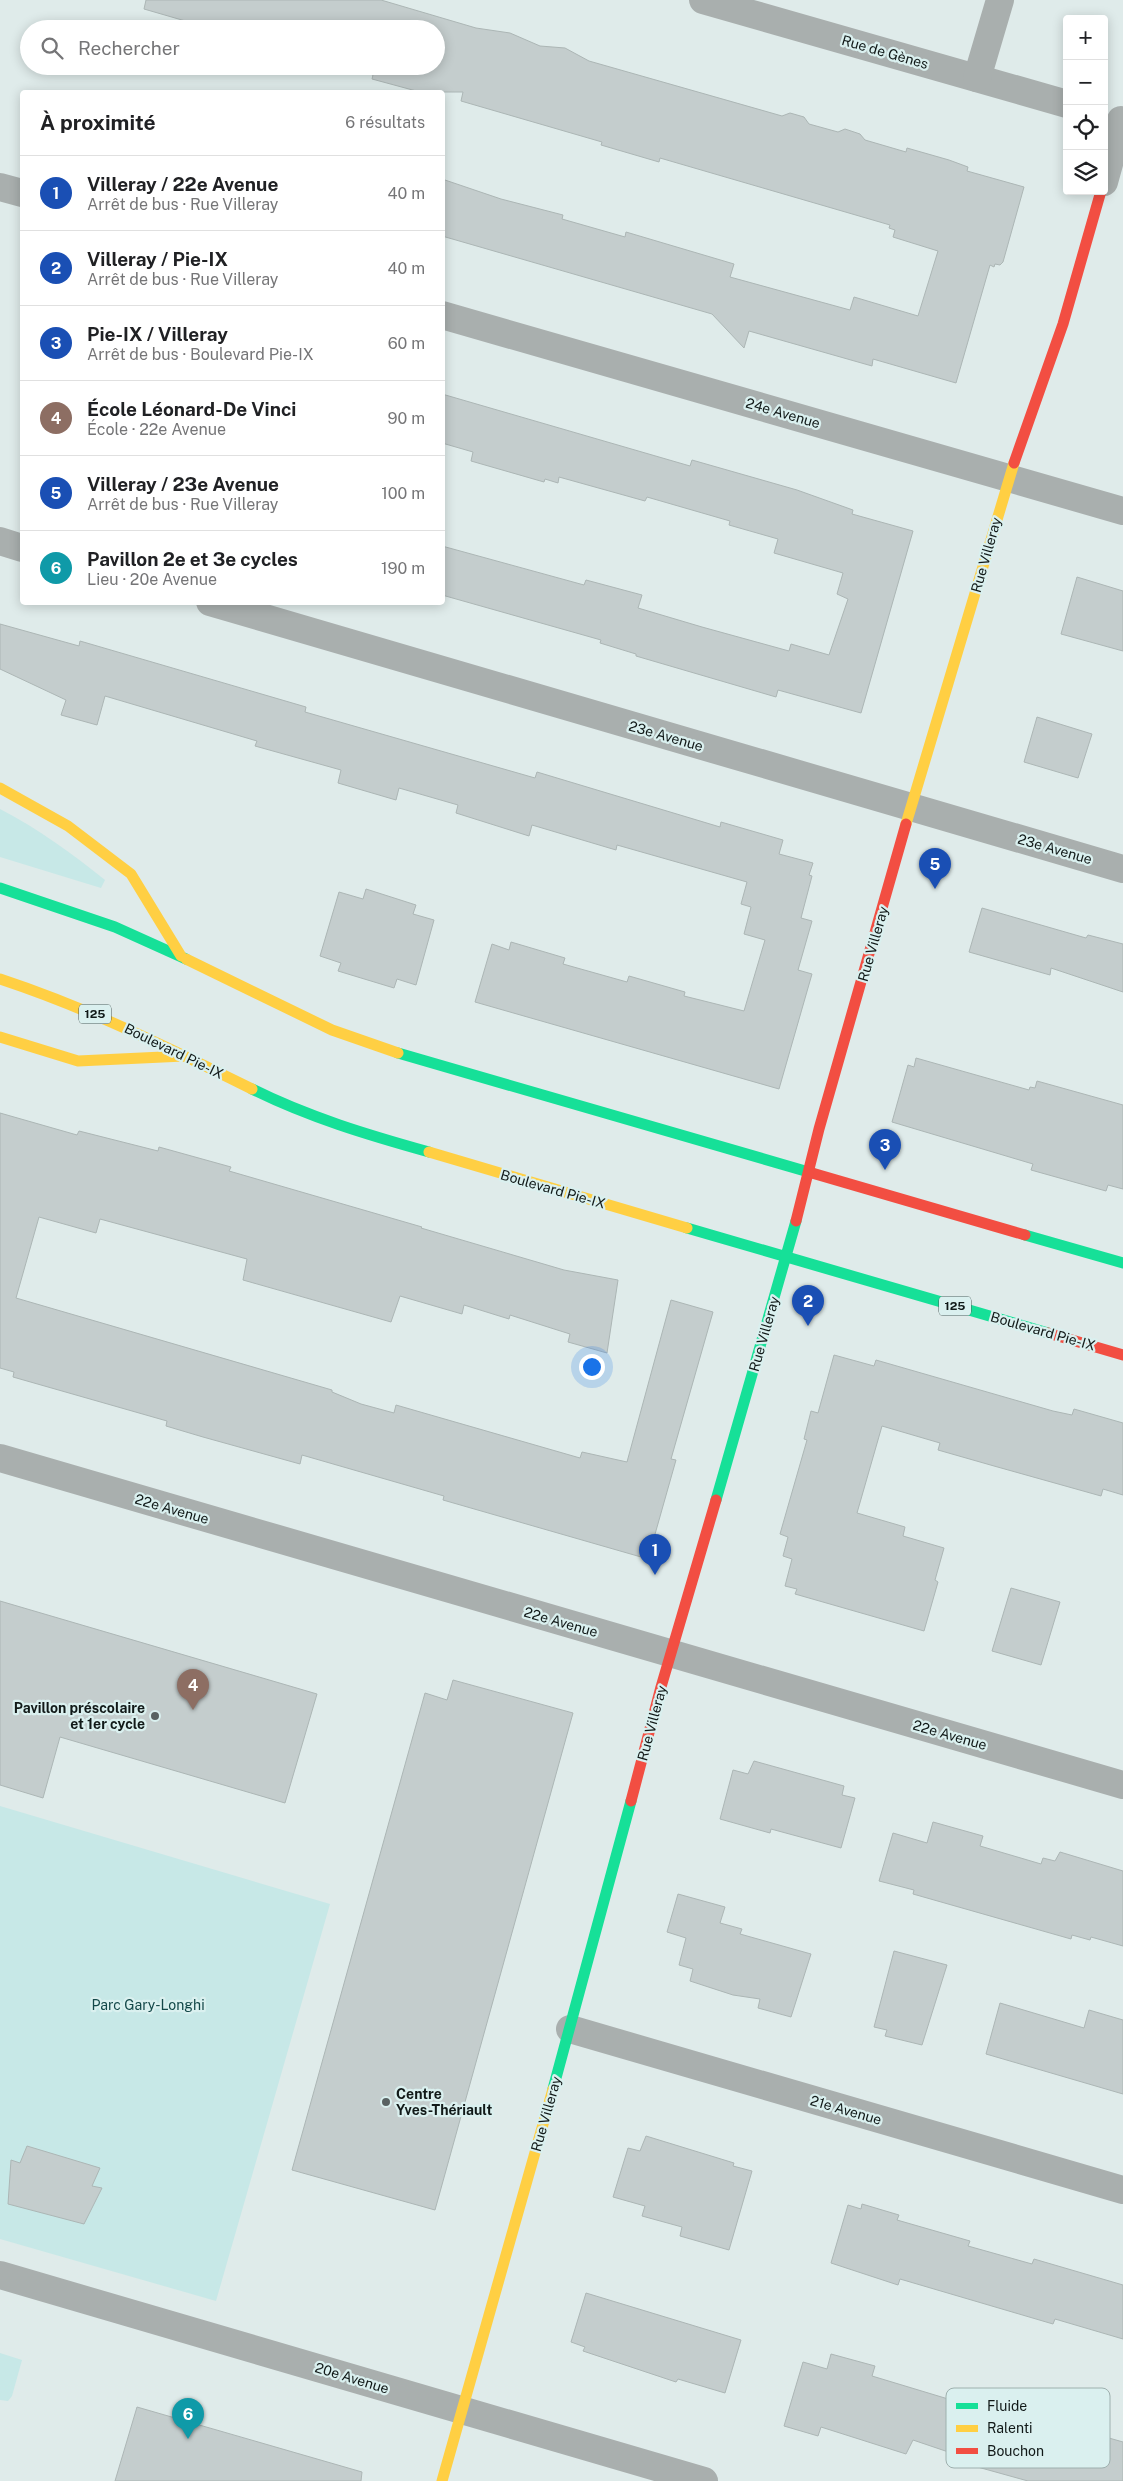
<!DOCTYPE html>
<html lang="fr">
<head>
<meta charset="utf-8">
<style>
  :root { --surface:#fff; --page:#f6f6f6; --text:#202124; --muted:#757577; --line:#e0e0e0; --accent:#596262 }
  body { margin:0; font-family:"Public Sans",sans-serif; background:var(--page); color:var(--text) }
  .controls { position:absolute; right:15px; top:15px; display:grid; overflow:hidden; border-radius:5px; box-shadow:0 2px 12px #0003 }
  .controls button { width:45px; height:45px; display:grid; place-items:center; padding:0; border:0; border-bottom:1px solid var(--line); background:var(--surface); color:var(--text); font:25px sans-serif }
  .you { position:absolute; left:591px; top:1366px; width:18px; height:18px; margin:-12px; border:4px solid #fff; border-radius:50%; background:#1a73e8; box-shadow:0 0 0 8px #1a73e833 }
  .badge { display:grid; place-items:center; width:32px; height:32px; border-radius:50%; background:var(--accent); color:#fff; font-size:16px; font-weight:700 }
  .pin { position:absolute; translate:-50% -41px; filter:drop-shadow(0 1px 2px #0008) }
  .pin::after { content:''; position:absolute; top:26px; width:18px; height:15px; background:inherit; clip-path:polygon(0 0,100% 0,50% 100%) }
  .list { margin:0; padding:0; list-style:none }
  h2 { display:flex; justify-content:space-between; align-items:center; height:65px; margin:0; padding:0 20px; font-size:21px }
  h2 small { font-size:16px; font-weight:400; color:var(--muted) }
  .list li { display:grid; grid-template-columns:32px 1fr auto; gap:15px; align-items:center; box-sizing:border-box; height:75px; padding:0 20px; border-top:1px solid var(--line) }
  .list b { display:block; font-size:19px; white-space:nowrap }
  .list p { margin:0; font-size:16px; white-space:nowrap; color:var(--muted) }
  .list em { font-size:16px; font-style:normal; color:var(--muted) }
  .icon { flex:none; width:28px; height:28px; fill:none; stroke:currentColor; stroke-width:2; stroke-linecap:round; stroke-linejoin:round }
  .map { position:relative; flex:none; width:1123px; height:2481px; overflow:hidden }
  .search { position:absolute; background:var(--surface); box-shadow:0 2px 12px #0003; left:20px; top:20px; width:425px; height:55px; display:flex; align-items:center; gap:12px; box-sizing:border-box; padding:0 18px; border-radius:28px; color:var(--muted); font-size:19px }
  .panel { position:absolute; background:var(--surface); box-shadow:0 2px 12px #0003; left:20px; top:90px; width:425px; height:515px; border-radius:5px }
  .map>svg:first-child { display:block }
  .green { fill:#c7e8e7 }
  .building { fill:#c4cdcd; stroke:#acb6b5 }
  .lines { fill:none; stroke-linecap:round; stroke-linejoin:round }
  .street { stroke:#a9afae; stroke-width:28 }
  .fast { stroke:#16e098; stroke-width:11 }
  .slow { stroke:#ffcf43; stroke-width:11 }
  .jam { stroke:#f24e42; stroke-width:11 }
  .poi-dot { fill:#596262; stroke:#daf0ef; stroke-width:2 }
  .labels { text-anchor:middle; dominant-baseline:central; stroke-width:4.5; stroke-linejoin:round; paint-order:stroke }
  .shield { fill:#daf0ef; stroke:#4d5a58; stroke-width:1 }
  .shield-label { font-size:12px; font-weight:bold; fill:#111918 }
  .street-label { font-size:14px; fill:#111918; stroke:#daf0ef }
  .poi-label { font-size:14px; font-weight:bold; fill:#111918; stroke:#daf0ef; text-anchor:end }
  .park-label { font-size:14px; fill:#144849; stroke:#daf0ef }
  .key { fill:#daf0ef; stroke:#9eb0ae; stroke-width:1 }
  .key-label { font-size:14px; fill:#111918 }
</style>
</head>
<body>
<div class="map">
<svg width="1123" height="2481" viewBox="0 0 1123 2481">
  <rect width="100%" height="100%" fill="#dfebea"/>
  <g class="green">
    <path d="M 0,809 C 39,829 71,853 105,880 L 101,888 L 0,857 Z"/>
    <polygon points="0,1806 330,1904 216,2301 0,2239"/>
    <polygon points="0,2353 22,2360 12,2396 8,2401 0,2400"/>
  </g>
  <g class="building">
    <polygon points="146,0 381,0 476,28 510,33 540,46 565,48 589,61 782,116 790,113 804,117 809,124 838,132 845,129 860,134 865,140 906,152 907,148 949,160 968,167 967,171 1024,187 1003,262 1000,265 995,264 994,267 990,265 956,383 873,359 872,366 749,331 744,348 712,314 442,236 442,179 501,199 563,215 562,219 625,237 626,232 734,264 730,277 850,310 854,297 918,316 938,251 893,237 895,230 889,228 890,225 660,158 659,162 601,145 602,142 461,101 463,92 420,92 372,79 373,75 342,66 436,66 436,29 213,29 144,9"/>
    <polygon points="442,394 690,466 692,460 797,490 853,510 852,514 913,531 861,713 778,690 776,697 636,656 636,654 600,643 601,640 442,595 442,546 584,585 586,580 642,595 638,608 702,627 789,651 791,644 829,655 848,599 837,594 843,573 774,553 778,539 729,525 730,521 647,497 645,501 559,477 558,483 545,479 544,482 471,461 473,452 442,443"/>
    <polygon points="1077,577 1123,591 1123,651 1061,634"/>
    <polygon points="0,624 79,646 80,641 306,707 305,712 535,778 537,772 720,827 721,822 783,840 779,854 813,863 809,875 812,876 801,918 812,921 798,970 812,974 779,1089 475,1002 492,944 509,950 511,942 565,958 563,964 627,982 629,976 685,992 684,996 744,1011 765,940 744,934 751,907 741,904 747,882 617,845 616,850 532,825 529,836 456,813 458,805 399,788 396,800 338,783 341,770 255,746 257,741 105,696 97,725 61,715 66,700 0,669"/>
    <polygon points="1037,717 1092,734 1078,778 1024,762"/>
    <polygon points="366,889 416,905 413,914 434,920 416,985 397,979 394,988 338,971 341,963 320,956 339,892 363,899"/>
    <polygon points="982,908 1086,938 1088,935 1123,944 1123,992 1051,968 1050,975 969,952"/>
    <polygon points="916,1058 1029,1090 1030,1087 1035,1088 1037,1081 1123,1105 1123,1189 1108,1185 1106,1191 1031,1170 1033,1164 892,1122 908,1065 914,1067"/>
    <polygon points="0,1113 77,1135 79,1131 158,1151 159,1147 231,1167 229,1171 422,1227 421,1228 564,1270 618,1280 607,1353 568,1342 570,1334 510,1315 509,1319 464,1305 462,1314 400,1296 391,1322 243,1280 247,1259 100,1219 96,1233 39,1217 16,1298 332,1390 332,1392 361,1404 394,1413 396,1405 580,1458 582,1452 627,1462 671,1300 713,1312 671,1459 676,1460 648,1559 443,1500 444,1496 302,1455 300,1464 203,1437 166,1426 167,1421 13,1377 14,1372 0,1368"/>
    <polygon points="834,1355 874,1366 876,1360 1053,1411 1072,1415 1074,1409 1123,1423 1123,1495 1103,1489 1101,1496 994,1466 938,1450 940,1443 882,1426 857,1513 905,1527 903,1536 944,1548 935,1580 938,1582 924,1631 795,1594 797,1589 785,1586 792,1559 783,1556 788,1537 780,1534 807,1440 804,1439 811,1411 818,1413"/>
    <polygon points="1011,1588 1060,1602 1041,1665 992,1651"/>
    <polygon points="0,1601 317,1694 285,1803 60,1737 43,1798 0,1785"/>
    <polygon points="453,1680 573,1713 435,2210 292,2170 425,1693 447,1700"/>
    <polygon points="754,1761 844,1786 842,1795 855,1798 841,1848 771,1829 770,1833 720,1819 733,1770 748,1774"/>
    <polygon points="933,1822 983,1836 980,1846 1041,1864 1043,1858 1055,1861 1060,1852 1123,1871 1123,1946 1091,1937 1090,1940 1072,1935 1071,1939 913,1894 914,1890 879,1881 893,1833 927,1843"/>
    <polygon points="678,1894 725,1907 720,1923 742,1929 740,1934 811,1954 791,2017 758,2008 760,1999 733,1995 690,1981 693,1969 679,1965 686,1938 667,1932"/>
    <polygon points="894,1951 947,1965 922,2045 885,2036 887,2030 874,2027"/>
    <polygon points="1000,2003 1084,2028 1089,2010 1123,2020 1123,2094 986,2054"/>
    <polygon points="646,2136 734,2163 733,2166 752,2171 729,2250 680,2236 682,2227 642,2216 645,2206 613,2197 628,2148 640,2151"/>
    <polygon points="27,2146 100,2168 92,2186 102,2188 84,2224 8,2204 11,2160 20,2163"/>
    <polygon points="862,2204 899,2215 897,2220 970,2241 968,2246 1032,2264 1034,2259 1123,2285 1123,2339 1055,2319 1053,2324 900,2279 898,2285 831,2263 848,2205 861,2209"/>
    <polygon points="586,2293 741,2340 725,2393 678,2379 676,2382 583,2351 585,2347 571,2342"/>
    <polygon points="831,2354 875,2366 872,2376 968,2405 1065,2433 1067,2426 1123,2442 1123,2481 1028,2481 974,2466 975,2461 913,2440 906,2454 821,2427 818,2436 784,2426 803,2362 827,2369"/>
    <polygon points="137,2407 362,2472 361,2481 115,2481"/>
  </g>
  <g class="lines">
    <g class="street">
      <polyline points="703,0 1067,104"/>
      <polyline points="977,78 1000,0"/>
      <polyline points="1104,182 1121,120"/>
      <polyline points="0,187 22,193"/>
      <polyline points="442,315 1123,511"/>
      <polyline points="0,541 22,548"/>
      <polyline points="210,602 1123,869"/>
      <polyline points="0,1458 1123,1785"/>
      <polyline points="570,2029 1123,2190"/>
      <polyline points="0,2275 704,2481"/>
    </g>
    <g class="fast">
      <polyline points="0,888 115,927 186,959"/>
      <polyline points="398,1053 812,1173"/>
      <path d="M 252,1089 C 308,1117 368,1135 429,1152"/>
      <polyline points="687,1228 1048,1333"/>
      <polyline points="1025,1235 1123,1263"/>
      <polyline points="716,1500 796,1221"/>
      <polyline points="553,2089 631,1801"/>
    </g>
    <g class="slow">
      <polyline points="0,788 68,826 131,874 181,956"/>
      <polyline points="906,824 1014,463"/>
      <polyline points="186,959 332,1030 398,1053"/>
      <path d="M 0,979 C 88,1008 169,1048 252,1089"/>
      <polyline points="0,1037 78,1061 184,1056"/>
      <polyline points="429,1152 687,1228"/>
      <polyline points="442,2481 553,2089"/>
    </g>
    <g class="jam">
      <polyline points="1014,463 1063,324 1101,191"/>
      <polyline points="812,1173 1025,1235"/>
      <polyline points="796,1221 819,1129 906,824"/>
      <polyline points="1048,1333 1123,1355"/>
      <polyline points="631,1801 661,1687 716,1500"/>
    </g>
  </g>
  <g class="poi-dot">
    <circle cx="155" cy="1716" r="5"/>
    <circle cx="386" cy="2102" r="5"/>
  </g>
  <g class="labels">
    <g class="shield">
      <rect x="79" y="1004.5" width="32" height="19" rx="4"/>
      <rect x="939" y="1296.5" width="32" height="19" rx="4"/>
    </g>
    <g class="shield-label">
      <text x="95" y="1014">125</text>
      <text x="955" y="1306">125</text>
    </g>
    <g class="street-label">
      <text transform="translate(885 52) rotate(16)">Rue de Gènes</text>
      <text transform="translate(783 413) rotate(16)">24e Avenue</text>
      <text transform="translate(986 555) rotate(-74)">Rue Villeray</text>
      <text transform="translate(666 736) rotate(16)">23e Avenue</text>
      <text transform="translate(1055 849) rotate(16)">23e Avenue</text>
      <text transform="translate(873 944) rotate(-74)">Rue Villeray</text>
      <text transform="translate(174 1051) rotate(26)">Boulevard Pie-IX</text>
      <text transform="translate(553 1189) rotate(16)">Boulevard Pie-IX</text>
      <text transform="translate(1043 1331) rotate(16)">Boulevard Pie-IX</text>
      <text transform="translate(764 1334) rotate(-74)">Rue Villeray</text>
      <text transform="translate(172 1509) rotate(16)">22e Avenue</text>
      <text transform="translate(561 1622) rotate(16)">22e Avenue</text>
      <text transform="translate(652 1723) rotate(-75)">Rue Villeray</text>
      <text transform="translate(950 1735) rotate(16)">22e Avenue</text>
      <text transform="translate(846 2110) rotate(16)">21e Avenue</text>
      <text transform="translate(546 2114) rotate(-74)">Rue Villeray</text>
      <text transform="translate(352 2378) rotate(17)">20e Avenue</text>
    </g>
    <g class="poi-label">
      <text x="145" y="1708">Pavillon préscolaire<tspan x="145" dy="16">et 1er cycle</tspan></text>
      <text x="396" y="2094" text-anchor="start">Centre<tspan x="396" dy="16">Yves-Thériault</tspan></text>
    </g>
    <g class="park-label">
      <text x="148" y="2005">Parc Gary-Longhi</text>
    </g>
  </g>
  <rect x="946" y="2388" width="164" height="80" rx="8" class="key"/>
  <rect x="956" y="2403" width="22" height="6" fill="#16e098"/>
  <rect x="956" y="2425" width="22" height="7" fill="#ffcf43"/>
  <rect x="956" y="2448" width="22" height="6" fill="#f24e42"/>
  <g class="key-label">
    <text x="987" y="2411">Fluide</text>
    <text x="987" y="2433">Ralenti</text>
    <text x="987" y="2456">Bouchon</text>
  </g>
</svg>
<div class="controls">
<button>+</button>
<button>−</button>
<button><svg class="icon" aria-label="locate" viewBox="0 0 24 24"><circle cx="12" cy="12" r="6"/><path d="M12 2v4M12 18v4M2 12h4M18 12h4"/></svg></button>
<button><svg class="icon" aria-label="layers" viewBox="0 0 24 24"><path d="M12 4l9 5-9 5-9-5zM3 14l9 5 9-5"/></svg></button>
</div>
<div class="you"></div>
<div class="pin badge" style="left:655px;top:1575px;background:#1a4fb4">1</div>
<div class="pin badge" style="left:808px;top:1326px;background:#1a4fb4">2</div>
<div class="pin badge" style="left:885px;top:1170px;background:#1a4fb4">3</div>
<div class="pin badge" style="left:193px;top:1710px;background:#8d6e63">4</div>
<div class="pin badge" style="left:935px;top:889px;background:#1a4fb4">5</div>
<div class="pin badge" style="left:188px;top:2439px;background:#0f9aa8">6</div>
<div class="search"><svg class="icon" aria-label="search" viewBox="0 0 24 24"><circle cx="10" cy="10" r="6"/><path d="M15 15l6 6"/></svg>Rechercher</div>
<section class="panel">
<h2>À proximité<small>6 résultats</small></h2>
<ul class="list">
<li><span class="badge" style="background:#1a4fb4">1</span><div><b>Villeray / 22e Avenue</b><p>Arrêt de bus · Rue Villeray</p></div><em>40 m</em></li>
<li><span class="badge" style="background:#1a4fb4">2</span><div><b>Villeray / Pie-IX</b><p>Arrêt de bus · Rue Villeray</p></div><em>40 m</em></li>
<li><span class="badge" style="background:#1a4fb4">3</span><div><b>Pie-IX / Villeray</b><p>Arrêt de bus · Boulevard Pie-IX</p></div><em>60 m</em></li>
<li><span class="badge" style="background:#8d6e63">4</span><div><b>École Léonard-De Vinci</b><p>École · 22e Avenue</p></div><em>90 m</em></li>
<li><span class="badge" style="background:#1a4fb4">5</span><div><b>Villeray / 23e Avenue</b><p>Arrêt de bus · Rue Villeray</p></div><em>100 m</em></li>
<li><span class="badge" style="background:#0f9aa8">6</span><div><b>Pavillon 2e et 3e cycles</b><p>Lieu · 20e Avenue</p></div><em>190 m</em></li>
</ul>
</section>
</div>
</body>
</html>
